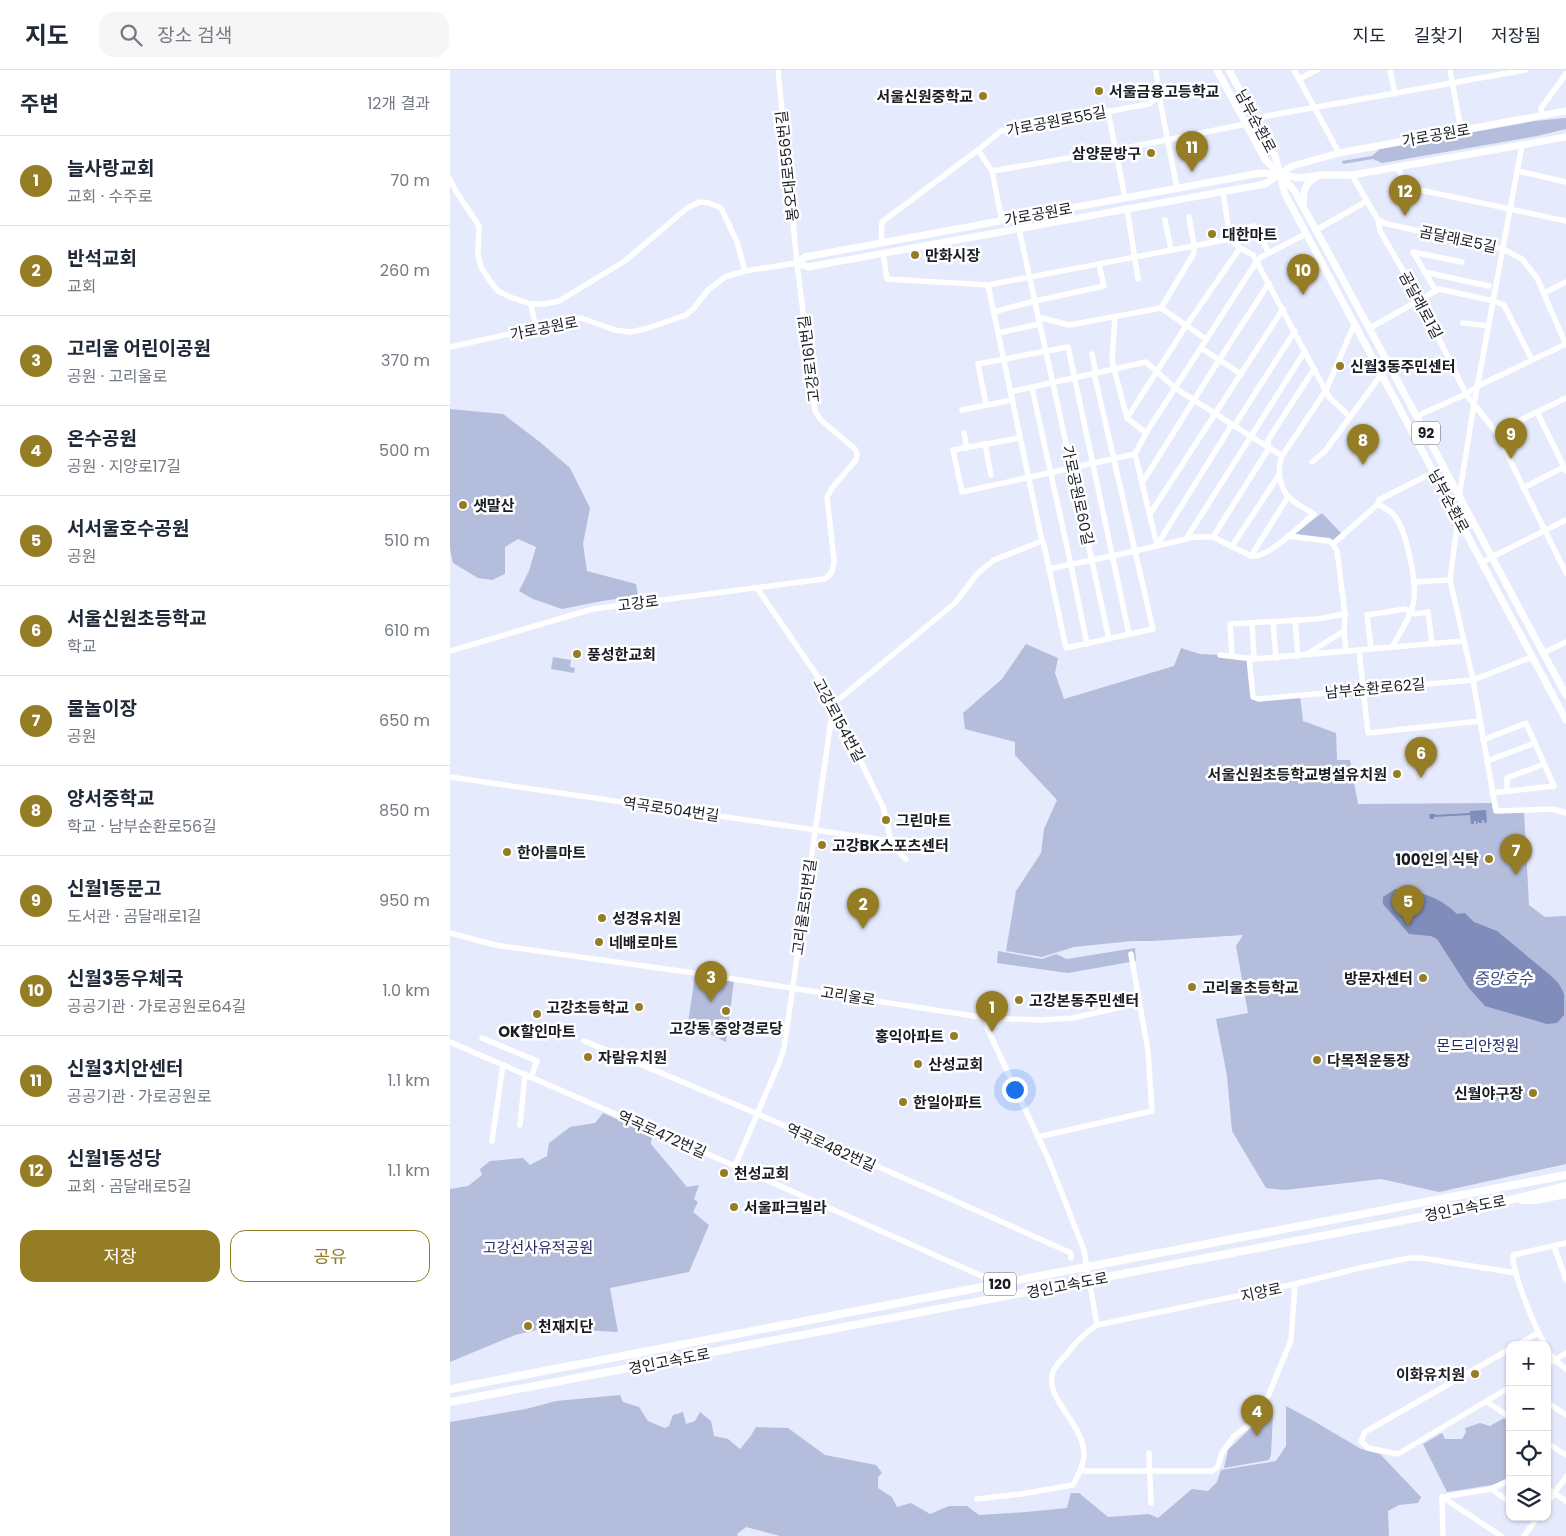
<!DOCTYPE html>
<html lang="ko">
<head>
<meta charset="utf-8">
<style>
  :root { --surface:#fff; --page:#f6f6f7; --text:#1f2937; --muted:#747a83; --line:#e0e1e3; --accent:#957d25 }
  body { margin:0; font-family:Poppins,"Noto Sans KR",sans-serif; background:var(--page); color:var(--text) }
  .controls { position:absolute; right:15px; bottom:15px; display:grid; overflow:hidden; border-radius:10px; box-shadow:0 1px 4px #0004 }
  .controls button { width:45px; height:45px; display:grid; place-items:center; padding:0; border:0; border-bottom:1px solid var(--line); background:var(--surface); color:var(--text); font:25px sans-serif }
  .you { position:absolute; left:564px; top:1019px; width:18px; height:18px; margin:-12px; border:4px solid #fff; border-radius:50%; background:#1a73e8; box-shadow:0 0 0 8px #1a73e833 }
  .badge { display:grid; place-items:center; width:32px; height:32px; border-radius:50%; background:var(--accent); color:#fff; font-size:16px; font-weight:700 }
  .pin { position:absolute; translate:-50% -41px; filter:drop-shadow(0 1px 2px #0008) }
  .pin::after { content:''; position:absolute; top:26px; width:18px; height:15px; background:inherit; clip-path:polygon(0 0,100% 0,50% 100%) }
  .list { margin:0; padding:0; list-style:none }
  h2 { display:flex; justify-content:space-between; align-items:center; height:65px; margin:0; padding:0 20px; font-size:21px }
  h2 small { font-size:16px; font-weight:400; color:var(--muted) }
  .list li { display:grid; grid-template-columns:32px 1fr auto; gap:15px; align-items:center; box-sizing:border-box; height:90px; padding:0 20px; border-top:1px solid var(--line) }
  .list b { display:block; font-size:19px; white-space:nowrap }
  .list p { margin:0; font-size:16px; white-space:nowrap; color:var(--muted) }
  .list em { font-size:16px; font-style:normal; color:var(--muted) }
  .actions { display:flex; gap:10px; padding:15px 20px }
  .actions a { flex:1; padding:11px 0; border:1px solid var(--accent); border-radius:15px; text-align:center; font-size:18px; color:var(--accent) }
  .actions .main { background:var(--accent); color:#fff }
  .icon { flex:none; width:28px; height:28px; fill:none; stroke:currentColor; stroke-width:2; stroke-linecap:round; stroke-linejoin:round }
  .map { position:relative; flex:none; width:1116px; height:1466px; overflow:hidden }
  header { display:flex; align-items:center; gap:30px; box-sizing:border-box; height:70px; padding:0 25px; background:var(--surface); border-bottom:1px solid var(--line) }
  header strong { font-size:24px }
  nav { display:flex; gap:28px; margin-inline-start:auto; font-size:18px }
  .search { width:350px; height:45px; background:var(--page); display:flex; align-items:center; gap:12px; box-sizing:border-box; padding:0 18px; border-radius:15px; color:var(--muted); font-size:19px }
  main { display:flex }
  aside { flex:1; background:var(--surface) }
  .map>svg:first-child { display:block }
  .green { fill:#b4bddc }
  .water { fill:#808cba }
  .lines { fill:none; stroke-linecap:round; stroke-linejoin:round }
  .minor { stroke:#fff; stroke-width:5.5 }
  .major { stroke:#fff; stroke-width:7 }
  .highway { stroke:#fff; stroke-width:8 }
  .poi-dot { fill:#957d25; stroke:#fff; stroke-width:2 }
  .labels { text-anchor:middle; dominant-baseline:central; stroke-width:5; stroke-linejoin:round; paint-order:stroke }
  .shield { fill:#fff; stroke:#5f6166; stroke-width:1 }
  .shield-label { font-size:14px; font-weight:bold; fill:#1b1d25 }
  .poi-label { font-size:15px; font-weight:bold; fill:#1b1d25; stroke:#fff; text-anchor:start }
  .street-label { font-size:15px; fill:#1b1d25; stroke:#fff }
  .park-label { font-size:15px; fill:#232b64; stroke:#fff }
  .water-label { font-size:16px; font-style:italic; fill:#3b4784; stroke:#fff }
</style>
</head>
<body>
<header>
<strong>지도</strong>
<div class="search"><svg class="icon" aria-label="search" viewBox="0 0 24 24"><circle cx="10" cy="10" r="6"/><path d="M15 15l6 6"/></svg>장소 검색</div>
<nav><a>지도</a><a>길찾기</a><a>저장됨</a></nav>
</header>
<main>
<aside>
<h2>주변<small>12개 결과</small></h2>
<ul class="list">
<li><span class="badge">1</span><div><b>늘사랑교회</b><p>교회 · 수주로</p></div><em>70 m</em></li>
<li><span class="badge">2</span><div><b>반석교회</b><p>교회</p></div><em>260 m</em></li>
<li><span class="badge">3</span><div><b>고리울 어린이공원</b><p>공원 · 고리울로</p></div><em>370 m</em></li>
<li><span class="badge">4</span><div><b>온수공원</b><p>공원 · 지양로17길</p></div><em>500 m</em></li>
<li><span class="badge">5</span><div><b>서서울호수공원</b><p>공원</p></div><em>510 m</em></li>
<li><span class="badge">6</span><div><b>서울신원초등학교</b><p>학교</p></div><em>610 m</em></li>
<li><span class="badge">7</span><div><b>물놀이장</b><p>공원</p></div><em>650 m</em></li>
<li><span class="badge">8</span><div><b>양서중학교</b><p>학교 · 남부순환로56길</p></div><em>850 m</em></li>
<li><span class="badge">9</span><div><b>신월1동문고</b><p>도서관 · 곰달래로1길</p></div><em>950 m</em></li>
<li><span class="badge">10</span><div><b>신월3동우체국</b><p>공공기관 · 가로공원로64길</p></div><em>1.0 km</em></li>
<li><span class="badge">11</span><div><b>신월3치안센터</b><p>공공기관 · 가로공원로</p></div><em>1.1 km</em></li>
<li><span class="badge">12</span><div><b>신월1동성당</b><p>교회 · 곰달래로5길</p></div><em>1.1 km</em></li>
</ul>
<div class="actions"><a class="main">저장</a><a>공유</a></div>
</aside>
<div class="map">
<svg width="1116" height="1466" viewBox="0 0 1116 1466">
  <rect width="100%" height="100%" fill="#e5eafd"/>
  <g class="green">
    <polygon points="1116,48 1116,59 1087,66 932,93 923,89 893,94 892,91 922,86 930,79 1085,51"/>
    <polygon points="0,339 53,344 91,373 120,398 140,438 133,474 137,501 186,514 188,526 152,531 112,539 83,529 69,521 79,501 86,477 68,469 55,477 55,504 42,510 28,508 3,493 0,479"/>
    <polygon points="872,443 891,463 883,470 880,468 845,464"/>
    <polygon points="576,574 608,588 605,603 614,629 724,596 731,578 750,584 770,585 799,589 803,627 850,625 853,651 886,663 887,690 900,690 908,734 1042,733 1043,740 1074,741 1079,835 1095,847 1116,846 1116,1094 989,1122 931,1109 835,1120 816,1118 782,1061 777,1006 766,949 798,943 786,876 793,865 702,871 682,871 624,877 592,887 556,881 566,821 591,783 594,759 607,730 565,685 565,672 515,659 513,643 552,609"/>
    <polygon points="103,587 121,590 120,597 125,598 124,603 101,599"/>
    <polygon points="685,878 686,891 618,903 547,893 548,881 592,889 606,884 617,889"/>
    <polygon points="245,905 284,911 276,972 238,953"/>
    <polygon points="153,1043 202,1065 201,1074 237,1117 249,1115 244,1129 248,1132 243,1142 259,1155 239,1202 160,1218 168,1262 95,1258 65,1265 0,1292 0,1119 18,1116 32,1105 30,1099 40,1091 73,1088 80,1095 97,1086 99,1073 120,1057 145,1053"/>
    <polygon points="170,1325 173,1332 189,1337 198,1351 215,1358 219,1356 223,1345 233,1342 236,1354 245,1351 250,1342 261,1351 264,1366 278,1369 290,1379 300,1367 306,1357 338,1358 375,1385 426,1395 432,1403 428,1407 428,1418 442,1427 447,1437 461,1433 480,1444 499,1436 517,1436 529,1445 576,1442 617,1438 621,1423 629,1423 658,1447 699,1444 708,1448 742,1419 758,1421 767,1412 771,1400 826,1391 836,1376 836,1336 862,1350 911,1379 930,1384 971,1427 968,1433 949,1435 938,1441 939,1466 330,1466 296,1457 287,1464 288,1466 0,1466 0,1352 76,1339 106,1331"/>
    <polygon points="823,1344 821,1385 819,1390 774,1398 778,1380 806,1353"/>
    <polygon points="1054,1348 1060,1352 1060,1408 1042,1415 997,1422 973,1374 992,1363 995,1369 1012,1369 1016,1362 1015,1358 1030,1353 1040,1356"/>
  </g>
  <g class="water">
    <polygon points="1036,740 1037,752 1034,753 1034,750 1032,750 1032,753 1029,753 1028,751 1027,754 1026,754 1026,751 1024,751 1024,754 1021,754 1020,745 984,747 984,749 980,749 979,744 985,744 986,745 1020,743 1020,741"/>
    <path d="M 945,819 C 971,822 987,825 1007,844 L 1015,843 L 1024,852 L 1047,861 L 1100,905 L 1109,914 L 1114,924 L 1114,945 L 1107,953 L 1097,954 L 1035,936 L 1018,917 L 987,869 L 981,866 L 959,864 L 933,834 L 933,827 Z"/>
  </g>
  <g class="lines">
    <g class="minor">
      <polyline points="706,0 709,26 727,118"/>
      <polyline points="844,0 889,83"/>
      <polyline points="940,0 945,24"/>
      <polyline points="1000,0 1011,60"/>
      <polyline points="849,9 867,0"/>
      <polyline points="658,41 675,128"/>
      <polyline points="1092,46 1091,38 1116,4"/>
      <polyline points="805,48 1075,0"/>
      <polyline points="528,80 542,101 552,151"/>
      <polyline points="947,96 955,113 961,118 1116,151"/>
      <polyline points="542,101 666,80 796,54"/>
      <polyline points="1068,101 1116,112"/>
      <polyline points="902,105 928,150 937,154 1053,179 1072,189 1087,208 1116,275"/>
      <polyline points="0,109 7,123 29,156 28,184 31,197 40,211 48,221 60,227 81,234 94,234 109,231 175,191 237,138 250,132 259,133 271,138 287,172 295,201"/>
      <polyline points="773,121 780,169 790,178 803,185 879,327 900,347"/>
      <polyline points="677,138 688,209"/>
      <polyline points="715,150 721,180"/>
      <polyline points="928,150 930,161 970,230 1016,324 1046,362 1116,503"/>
      <polyline points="569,159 659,569"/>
      <polyline points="866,160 917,131"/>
      <polyline points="779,162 804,156 819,183"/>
      <polyline points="431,173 432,152 528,80 551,61 699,34 709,26"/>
      <polyline points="433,183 437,209 538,215 780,169"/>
      <polyline points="974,202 1039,216"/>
      <polyline points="538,215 592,471 594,475 616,578 703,559 644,303"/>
      <polyline points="986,221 963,182 1012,192"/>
      <polyline points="1094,223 1116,212"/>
      <polyline points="81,234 86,259"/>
      <polyline points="711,238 756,269"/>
      <polyline points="543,242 585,231 654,216 649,194"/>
      <polyline points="588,247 619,255 711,238 744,183 744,176 739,147"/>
      <polyline points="665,247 662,291 677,348 696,363"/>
      <polyline points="1013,253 1039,256"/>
      <polyline points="920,258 989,219 1044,231 1054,235 1082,290"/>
      <polyline points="548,263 590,254"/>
      <polyline points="0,277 131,248 165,260 180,262 195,259 236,245 244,238 258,220 275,207 295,201 347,193"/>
      <polyline points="751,278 791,304"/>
      <polyline points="642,284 646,303"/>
      <polyline points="582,318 621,495 637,574"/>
      <polyline points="560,322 696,292 725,318 832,386"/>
      <polyline points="536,334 528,294 618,277 679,564"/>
      <polyline points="512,340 562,330"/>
      <polyline points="1087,342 1116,401"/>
      <polyline points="967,346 1016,324 1028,316 1116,274"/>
      <polyline points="677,348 736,256 790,178"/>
      <polyline points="1046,362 1116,328"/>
      <polyline points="514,363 517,378"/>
      <polyline points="570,368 503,380 512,422 685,384 696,363 803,197 811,187 856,164"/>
      <polyline points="535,374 541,405"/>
      <polyline points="685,384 707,475"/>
      <polyline points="862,392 875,381 931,305"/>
      <polyline points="692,413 769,290 819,213"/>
      <polyline points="1073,418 1114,397"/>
      <polyline points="1009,427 1024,334 1072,75"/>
      <path d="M 928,434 C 933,437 940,441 944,445 C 957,461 968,516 963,535 C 959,550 949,564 942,577"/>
      <polyline points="700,444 833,239"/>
      <polyline points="1008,448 1000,510 1023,610 1046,741 1103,739 1116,743"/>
      <polyline points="838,466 878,471 883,474 928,434 929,430 984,402"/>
      <polyline points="763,467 819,378 818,370 864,299"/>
      <polyline points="736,469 855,281"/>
      <polyline points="707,475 781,356 784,356 845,261"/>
      <polyline points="782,476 829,405"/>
      <polyline points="801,486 838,427"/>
      <polyline points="1032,492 1116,450"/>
      <path d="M 599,499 L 685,481 L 745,467 L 763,467 L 801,486 C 818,489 850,455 864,444 C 856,439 843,433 837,425 C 829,414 827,399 832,386 L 876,320 L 904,255"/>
      <polyline points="964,512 1000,510"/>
      <polyline points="307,518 368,607 392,653 433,737 441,771 445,778 456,789"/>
      <polyline points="845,550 848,586"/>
      <polyline points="823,552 826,588"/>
      <polyline points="802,553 804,589"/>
      <polyline points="894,561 896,581"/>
      <polyline points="921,579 917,545 955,539 965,544 978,542 982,574"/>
      <polyline points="909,580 918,663 1030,651"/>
      <path d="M 0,581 L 143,539 L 374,509 C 383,504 383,499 384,490 L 377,427 L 382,418 L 406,390 L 407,384 L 405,379 L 371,350 L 365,341 L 347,193 L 328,0"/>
      <polyline points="1093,583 1116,572"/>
      <polyline points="857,584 894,561 895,544 887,481 883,474"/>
      <polyline points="770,585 804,589 1013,571"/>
      <polyline points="782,586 780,554 867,549 895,544"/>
      <polyline points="799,588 803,627 809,629 1023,610 1082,587"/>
      <polyline points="380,632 388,630 505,533 527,504 544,490 592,471"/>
      <polyline points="1033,670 1076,653 1104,716 1042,723"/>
      <polyline points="1037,691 1085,673"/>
      <polyline points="0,707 441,771"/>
      <polyline points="1057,721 1057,708 1094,694"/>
      <polyline points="0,863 45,875 244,903 537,948 590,950 623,948 689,933"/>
      <polyline points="537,948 538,960 598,1088 634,1180 647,1255"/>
      <polyline points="32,968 87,991 81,1007"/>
      <path d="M 134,971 C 298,1038 460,1110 621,1183 L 621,1188"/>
      <polyline points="0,972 285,1096 534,1207"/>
      <polyline points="70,1055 75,1004"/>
      <polyline points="588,1067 702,1041 698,981 681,884"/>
      <polyline points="42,1071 53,995"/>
      <polyline points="285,1096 329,993 334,978 383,637"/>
      <polyline points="1104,1176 1116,1210"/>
      <polyline points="1067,1275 1088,1263"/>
      <path d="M 1095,1275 C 1085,1257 1062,1203 1063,1185 L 1116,1173"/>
      <polyline points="1060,1279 915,1362 911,1371 918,1378 948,1384 1060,1317"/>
      <polyline points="1097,1280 1105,1290 1116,1299"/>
      <polyline points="1097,1295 1116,1283"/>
      <polyline points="1037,1332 1060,1347"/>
      <polyline points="1097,1332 1116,1345"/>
      <polyline points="1097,1373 1116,1385"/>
      <polyline points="699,1383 701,1433"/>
      <polyline points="631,1399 635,1401 762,1401 767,1398 772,1383 783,1367 810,1346 841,1270 845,1214"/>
      <polyline points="1097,1418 1116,1431"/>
      <polyline points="1041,1419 1060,1432"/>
      <polyline points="992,1427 1051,1466"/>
      <polyline points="992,1427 1041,1419 1060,1410"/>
      <polyline points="992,1427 993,1466"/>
      <path d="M 527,1429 L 571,1424 L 623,1415 C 628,1405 633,1397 634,1386 C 635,1354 593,1328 603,1302 C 605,1296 612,1289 617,1284 C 625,1273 636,1262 647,1255 L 845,1214 L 914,1197 L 960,1188 L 971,1188 L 1066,1203"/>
      <polyline points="1097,1433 1116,1407"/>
      <polyline points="1074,1466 1088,1447"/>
    </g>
    <g class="major">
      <path d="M 767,0 L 816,91 L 830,104 L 844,120 C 936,287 1025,457 1116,625"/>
      <polyline points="779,0 825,86 835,124 1116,650"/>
      <path d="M 853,136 C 853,123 854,113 866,107"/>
      <polyline points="347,193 358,197 815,114 842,96 889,83 1116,41"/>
      <polyline points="347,193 355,187 810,103 830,104 849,108 871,105 902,105 1116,67"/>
    </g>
    <g class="highway">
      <polyline points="1072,1130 1086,1130 1116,1124"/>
      <polyline points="0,1319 1116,1105"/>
      <polyline points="0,1332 1060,1130 1116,1116"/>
    </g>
  </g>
  <g class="poi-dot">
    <circle cx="649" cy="21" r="5"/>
    <circle cx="533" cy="26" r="5"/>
    <circle cx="701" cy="83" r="5"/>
    <circle cx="762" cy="164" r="5"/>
    <circle cx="465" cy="185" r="5"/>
    <circle cx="890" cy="296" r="5"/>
    <circle cx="13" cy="435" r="5"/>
    <circle cx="127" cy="584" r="5"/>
    <circle cx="947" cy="704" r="5"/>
    <circle cx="436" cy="750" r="5"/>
    <circle cx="372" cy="775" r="5"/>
    <circle cx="57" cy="782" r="5"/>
    <circle cx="1039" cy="789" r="5"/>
    <circle cx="152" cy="848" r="5"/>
    <circle cx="149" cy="872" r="5"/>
    <circle cx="973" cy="908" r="5"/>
    <circle cx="742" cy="917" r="5"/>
    <circle cx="569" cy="930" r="5"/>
    <circle cx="189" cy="937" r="5"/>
    <circle cx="276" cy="941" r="5"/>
    <circle cx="87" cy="944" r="5"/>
    <circle cx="504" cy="966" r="5"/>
    <circle cx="138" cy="987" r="5"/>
    <circle cx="867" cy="990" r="5"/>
    <circle cx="468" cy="994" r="5"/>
    <circle cx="1083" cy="1023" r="5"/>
    <circle cx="453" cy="1032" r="5"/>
    <circle cx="274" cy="1103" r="5"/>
    <circle cx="284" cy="1137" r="5"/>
    <circle cx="78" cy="1256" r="5"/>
    <circle cx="1025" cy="1304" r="5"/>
  </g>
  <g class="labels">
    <g class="shield">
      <rect x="962" y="351.5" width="28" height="23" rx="4"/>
      <rect x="534" y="1202.5" width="32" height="23" rx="4"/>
    </g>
    <g class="shield-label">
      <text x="976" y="363">92</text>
      <text x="550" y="1214">120</text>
    </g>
    <g class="poi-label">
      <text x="659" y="21">서울금융고등학교</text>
      <text x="523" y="26" text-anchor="end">서울신원중학교</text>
      <text x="691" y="83" text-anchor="end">삼양문방구</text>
      <text x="772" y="164">대한마트</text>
      <text x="475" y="185">만화시장</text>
      <text x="900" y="296">신월3동주민센터</text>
      <text x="23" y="435">샛말산</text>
      <text x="137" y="584">풍성한교회</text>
      <text x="937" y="704" text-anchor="end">서울신원초등학교병설유치원</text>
      <text x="446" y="750">그린마트</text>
      <text x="382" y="775">고강BK스포츠센터</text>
      <text x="67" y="782">한아름마트</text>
      <text x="1029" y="789" text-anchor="end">100인의 식탁</text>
      <text x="162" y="848">성경유치원</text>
      <text x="159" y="872">네배로마트</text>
      <text x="963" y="908" text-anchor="end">방문자센터</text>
      <text x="752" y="917">고리울초등학교</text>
      <text x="579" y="930">고강본동주민센터</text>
      <text x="179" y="937" text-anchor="end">고강초등학교</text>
      <text x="276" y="958" text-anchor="middle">고강동 중앙경로당</text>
      <text x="87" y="961" text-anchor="middle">OK할인마트</text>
      <text x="494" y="966" text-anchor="end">홍익아파트</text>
      <text x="148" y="987">자람유치원</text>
      <text x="877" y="990">다목적운동장</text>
      <text x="478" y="994">산성교회</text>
      <text x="1073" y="1023" text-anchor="end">신월야구장</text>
      <text x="463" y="1032">한일아파트</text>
      <text x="284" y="1103">천성교회</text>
      <text x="294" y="1137">서울파크빌라</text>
      <text x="88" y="1256">천재지단</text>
      <text x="1015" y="1304" text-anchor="end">이화유치원</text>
    </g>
    <g class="street-label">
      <text transform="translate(606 51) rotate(-11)">가로공원로55길</text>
      <text transform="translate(806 51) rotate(62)">남부순환로</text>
      <text transform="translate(986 65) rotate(-10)">가로공원로</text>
      <text transform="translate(337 96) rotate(-96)">봉오대로556번길</text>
      <text transform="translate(588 144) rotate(-10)">가로공원로</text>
      <text transform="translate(1008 169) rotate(12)">곰달래로5길</text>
      <text transform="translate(971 235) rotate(62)">곰달래로1길</text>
      <text transform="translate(94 258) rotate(-11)">가로공원로</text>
      <text transform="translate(359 289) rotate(-97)">고강로161번길</text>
      <text transform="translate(628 425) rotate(78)">가로공원로60길</text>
      <text transform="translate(999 431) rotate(62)">남부순환로</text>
      <text transform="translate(188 533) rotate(-7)">고강로</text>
      <text transform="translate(925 618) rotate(-5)">남부순환로62길</text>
      <text transform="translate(389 650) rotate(62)">고강로154번길</text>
      <text transform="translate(221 739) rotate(8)">역곡로504번길</text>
      <text transform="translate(354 837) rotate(-82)">고리울로51번길</text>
      <text transform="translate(398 926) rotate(9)">고리울로</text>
      <text transform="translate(212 1064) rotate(24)">역곡로472번길</text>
      <text transform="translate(381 1077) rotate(24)">역곡로482번길</text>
      <text transform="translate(1015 1138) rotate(-11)">경인고속도로</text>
      <text transform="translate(617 1215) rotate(-11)">경인고속도로</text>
      <text transform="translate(811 1222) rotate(-12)">지양로</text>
      <text transform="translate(219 1291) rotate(-11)">경인고속도로</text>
    </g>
    <g class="park-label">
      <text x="1028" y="975">몬드리안정원</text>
      <text x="88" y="1177">고강선사유적공원</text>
    </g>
    <g class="water-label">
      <text x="1053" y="908">중앙호수</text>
    </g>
  </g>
</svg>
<div class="controls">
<button>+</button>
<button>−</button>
<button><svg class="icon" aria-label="locate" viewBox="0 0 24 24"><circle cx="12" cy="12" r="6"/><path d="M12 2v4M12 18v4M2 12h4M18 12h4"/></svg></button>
<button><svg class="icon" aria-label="layers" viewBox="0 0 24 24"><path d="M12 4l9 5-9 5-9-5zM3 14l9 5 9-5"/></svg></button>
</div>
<div class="you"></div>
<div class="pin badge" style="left:542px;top:962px">1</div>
<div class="pin badge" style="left:413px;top:859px">2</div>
<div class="pin badge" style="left:261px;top:932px">3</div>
<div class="pin badge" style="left:807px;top:1366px">4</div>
<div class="pin badge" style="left:958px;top:856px">5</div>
<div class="pin badge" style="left:971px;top:708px">6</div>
<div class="pin badge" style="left:1066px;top:805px">7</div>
<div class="pin badge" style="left:913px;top:395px">8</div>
<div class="pin badge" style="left:1061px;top:389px">9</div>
<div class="pin badge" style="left:853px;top:225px">10</div>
<div class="pin badge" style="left:742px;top:102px">11</div>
<div class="pin badge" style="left:955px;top:146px">12</div>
</div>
</main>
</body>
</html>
